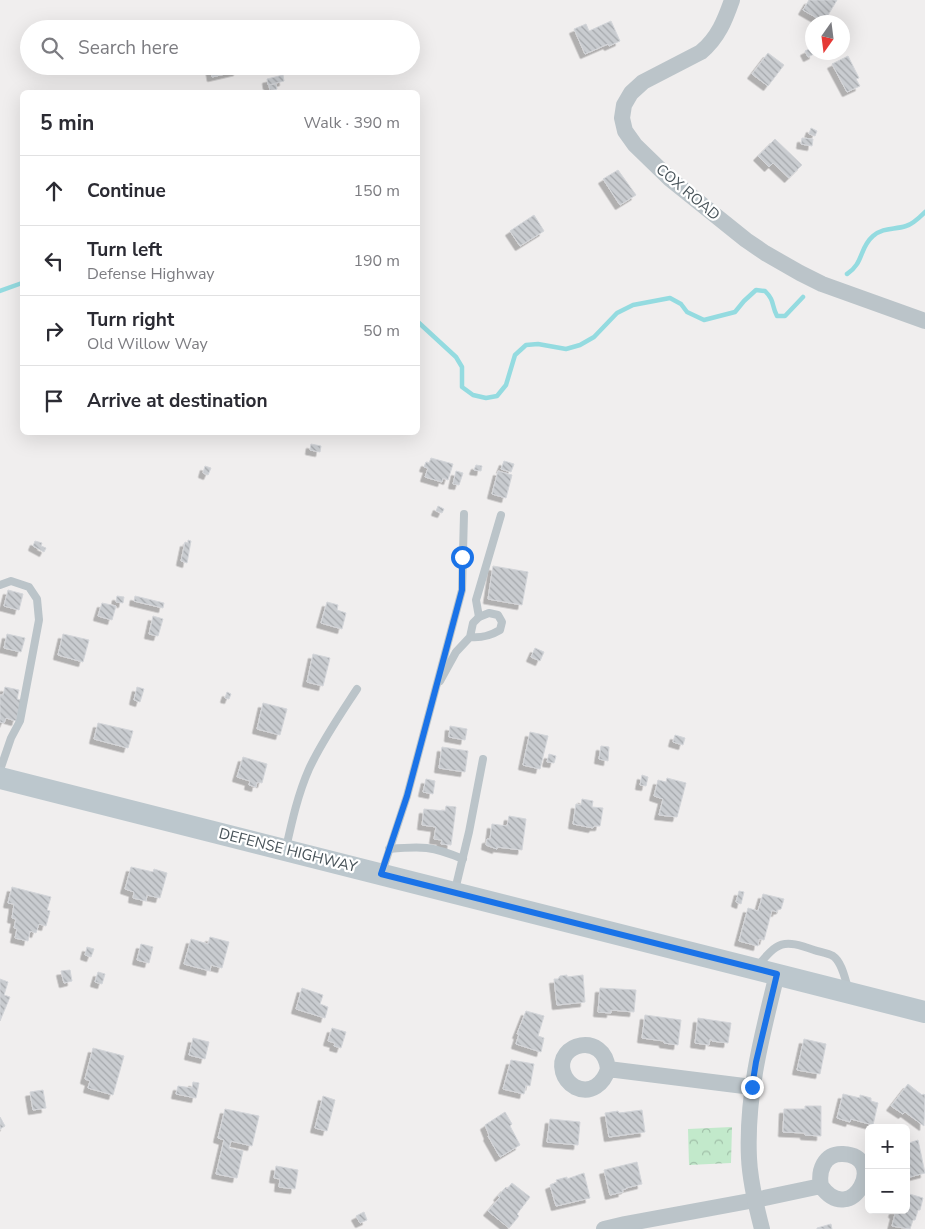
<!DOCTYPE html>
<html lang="en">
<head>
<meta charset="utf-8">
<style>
  :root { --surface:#fff; --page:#f7f7f7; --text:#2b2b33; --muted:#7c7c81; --line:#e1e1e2 }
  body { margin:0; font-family:"Nunito Sans",sans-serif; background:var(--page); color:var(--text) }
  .controls { position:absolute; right:15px; bottom:15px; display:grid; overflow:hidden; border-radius:8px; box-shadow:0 5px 20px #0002 }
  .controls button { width:45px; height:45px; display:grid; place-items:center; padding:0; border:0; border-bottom:1px solid var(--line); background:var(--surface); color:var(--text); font:25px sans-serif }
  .compass { position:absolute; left:805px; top:15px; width:45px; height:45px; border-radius:50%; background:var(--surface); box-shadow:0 5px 20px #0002; rotate:194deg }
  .stop { position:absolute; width:15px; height:15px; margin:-11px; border:4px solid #1a73e8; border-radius:50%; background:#fff }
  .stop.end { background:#1a73e8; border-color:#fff; box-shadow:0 1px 5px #0008 }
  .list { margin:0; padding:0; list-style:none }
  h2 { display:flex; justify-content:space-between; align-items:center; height:65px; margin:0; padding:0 20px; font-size:21px }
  h2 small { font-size:16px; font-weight:400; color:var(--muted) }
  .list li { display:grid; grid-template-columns:32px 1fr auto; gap:15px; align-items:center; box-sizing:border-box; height:70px; padding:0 20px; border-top:1px solid var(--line) }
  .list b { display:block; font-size:19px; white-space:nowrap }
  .list p { margin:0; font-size:16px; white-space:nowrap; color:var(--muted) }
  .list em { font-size:16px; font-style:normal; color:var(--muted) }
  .icon { flex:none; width:28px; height:28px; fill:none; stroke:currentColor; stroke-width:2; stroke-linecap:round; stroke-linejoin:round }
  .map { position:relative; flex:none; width:925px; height:1229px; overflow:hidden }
  .search { position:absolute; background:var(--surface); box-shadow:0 5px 20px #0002; left:20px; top:20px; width:400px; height:55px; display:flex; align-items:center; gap:12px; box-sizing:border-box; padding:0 18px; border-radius:28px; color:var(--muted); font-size:19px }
  .panel { position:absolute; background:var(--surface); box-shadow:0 5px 20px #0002; left:20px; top:90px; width:400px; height:345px; border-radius:8px }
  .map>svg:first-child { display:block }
  .forest { fill:url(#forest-crowns) }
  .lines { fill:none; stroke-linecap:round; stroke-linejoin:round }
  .stream { stroke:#94dbe0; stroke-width:4.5 }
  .building { fill:url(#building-back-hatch); stroke:#d3d5d9; filter:url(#shadow) }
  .service { stroke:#bbc4c9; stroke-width:8 }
  .minor { stroke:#bbc4c9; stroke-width:16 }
  .secondary { stroke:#bcc7cd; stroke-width:22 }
  .route { stroke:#1a73e8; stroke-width:6 }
  .labels { text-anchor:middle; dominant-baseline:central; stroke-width:4.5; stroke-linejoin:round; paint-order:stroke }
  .street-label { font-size:15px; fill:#485359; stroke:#fff }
</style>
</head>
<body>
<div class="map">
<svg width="925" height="1229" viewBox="0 0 925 1229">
  <defs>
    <pattern id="forest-crowns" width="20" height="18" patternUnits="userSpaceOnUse" patternTransform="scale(1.25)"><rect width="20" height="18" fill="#c2e9cb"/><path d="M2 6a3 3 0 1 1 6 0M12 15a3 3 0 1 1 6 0" fill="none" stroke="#a0bfa8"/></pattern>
    <pattern id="building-back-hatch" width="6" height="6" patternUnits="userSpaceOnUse" patternTransform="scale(1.25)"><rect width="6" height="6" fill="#c9ccd0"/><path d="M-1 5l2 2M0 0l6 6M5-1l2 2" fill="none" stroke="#a5a8ac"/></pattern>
    <filter id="shadow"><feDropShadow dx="-4.5" dy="4.5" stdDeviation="0" flood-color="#0004"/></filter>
  </defs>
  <rect width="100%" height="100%" fill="#f0eeee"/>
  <polygon class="forest" points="732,1127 731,1163 689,1165 688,1129"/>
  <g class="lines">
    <g class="stream">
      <path d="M 847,274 C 864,263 859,248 873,236 C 884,227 894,230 906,226 C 913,224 920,217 925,212"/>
      <polyline points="0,291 22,283"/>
      <path d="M 418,322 L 456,357 L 462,367 L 462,387 L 473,395 L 486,398 L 497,396 L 506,385 L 515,355 L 526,345 L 538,344 L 566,349 L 580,345 L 594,337 L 617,313 L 633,305 L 670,298 L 681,304 L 687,312 L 704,320 L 735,312 L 744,301 L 756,290 L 765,291 C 775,301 771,304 777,316 L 785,316 L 803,297"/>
    </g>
  </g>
  <g class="building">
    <polygon points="809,0 837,0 824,22 803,10"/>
    <polygon points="611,21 620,41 609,46 608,44 585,54 574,29 586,24 589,31"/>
    <polygon points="811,48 814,54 808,57 805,51"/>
    <polygon points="768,53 784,65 768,86 752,74"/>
    <polygon points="848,56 859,78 856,79 860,86 847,92 832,64"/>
    <rect x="68" y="66" width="16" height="3"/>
    <polygon points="210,66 250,66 238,69 238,71 212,77"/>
    <polygon points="283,75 284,81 268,85 267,79"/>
    <polygon points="276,84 277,89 270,91 269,85"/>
    <polygon points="811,128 817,131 815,136 809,134"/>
    <polygon points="802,138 813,139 812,146 801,144"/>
    <polygon points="775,139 802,165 789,178 773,163 769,167 758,156"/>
    <polygon points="618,170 636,195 620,205 603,179"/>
    <polygon points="534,215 544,231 520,246 510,231"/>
    <polygon points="311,444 321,446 320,452 310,450"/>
    <polygon points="431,458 453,464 448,480 443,478 442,482 425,477 428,468 424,467 426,462 429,463"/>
    <polygon points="504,461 514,464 511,472 501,469"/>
    <polygon points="476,465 482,466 481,471 474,470"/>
    <polygon points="205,466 211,468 208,475 203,473"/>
    <polygon points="456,471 463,473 459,485 453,484"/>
    <polygon points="498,471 512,475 506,498 492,494"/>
    <polygon points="438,506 444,509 442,513 436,511"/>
    <polygon points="188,540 191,541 187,563 181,561 185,542 188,543"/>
    <polygon points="35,541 42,543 41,546 46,548 44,552 33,546"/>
    <polygon points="493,566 528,572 522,605 488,599"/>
    <polygon points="8,590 23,594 19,610 4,606"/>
    <polygon points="117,596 124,597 123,603 116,602"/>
    <polygon points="135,596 164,603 163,608 134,601"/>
    <polygon points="327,602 338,605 337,610 346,613 342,629 321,623"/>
    <polygon points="102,603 116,606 112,620 98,616"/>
    <polygon points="153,616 163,619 158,636 149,634"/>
    <polygon points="7,634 25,638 21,652 4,648"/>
    <polygon points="63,634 89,640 83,662 58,655"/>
    <polygon points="535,648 544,652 540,661 531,657"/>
    <polygon points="313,654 330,658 323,686 307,682"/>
    <polygon points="5,687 19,690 17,699 22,700 16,721 6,718 4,723 0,722 0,695 3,695"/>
    <polygon points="137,687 144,689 140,702 134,700"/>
    <polygon points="227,692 231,694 229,699 225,698"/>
    <polygon points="263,703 287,709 280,735 257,729"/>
    <polygon points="98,723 133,731 128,748 94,739"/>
    <polygon points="450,726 467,729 465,740 449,737"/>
    <polygon points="530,732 548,736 540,769 523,765"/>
    <polygon points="675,735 685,738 683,745 673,742"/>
    <polygon points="601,746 609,747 608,761 599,759"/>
    <polygon points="442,747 468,751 465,772 439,768"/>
    <polygon points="549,754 556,756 554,763 547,762"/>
    <polygon points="243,757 267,764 262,783 257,782 256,787 249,785 250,781 237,777"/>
    <polygon points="642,775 648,777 646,786 640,785"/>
    <polygon points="667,778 686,783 677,817 659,815 663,799 654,796 658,780 666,782"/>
    <polygon points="426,779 435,781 433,794 423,792"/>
    <polygon points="582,799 593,801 592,807 603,808 600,826 594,826 593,828 573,824 576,804 581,805"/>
    <polygon points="446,806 456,807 451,845 441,844 442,840 434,839 436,827 422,825 424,809 445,811"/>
    <polygon points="509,816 526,819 522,850 497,847 497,849 486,845 487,839 490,839 492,824 507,826"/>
    <polygon points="131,867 153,872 154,869 167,873 160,898 147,895 146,901 133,898 134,892 125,889"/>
    <polygon points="12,887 51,897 47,910 50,911 46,926 39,924 36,933 30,931 28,941 15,938 17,929 14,928 16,919 12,918 14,904 8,903"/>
    <polygon points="739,891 744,892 741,904 736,902"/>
    <polygon points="763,894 784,899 781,909 777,910 777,912 772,910 764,940 759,939 758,946 739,941 748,908 758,911"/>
    <polygon points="210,937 229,942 222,968 211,965 210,971 184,964 191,939 208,944"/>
    <polygon points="141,944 153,947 149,963 137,960"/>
    <polygon points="87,947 94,949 91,957 85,955"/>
    <polygon points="70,970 72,981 64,983 61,971"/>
    <polygon points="98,972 105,974 102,984 95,982"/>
    <polygon points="567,975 567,977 583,975 585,1002 557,1005 554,979 558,979 560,976"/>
    <polygon points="0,979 8,982 4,995 10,997 0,1021"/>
    <polygon points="302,988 323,995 320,1004 328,1007 325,1018 296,1009"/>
    <polygon points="600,988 636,990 634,1012 611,1010 611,1013 598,1012"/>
    <polygon points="526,1011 544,1016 538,1036 544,1038 541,1052 516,1044 519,1034 517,1034"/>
    <polygon points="645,1015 681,1020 678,1045 664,1043 664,1041 642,1038"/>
    <polygon points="698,1018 731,1023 728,1043 712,1041 712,1040 710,1039 709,1045 695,1043"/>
    <polygon points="332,1028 346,1032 341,1048 334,1046 335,1043 328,1041"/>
    <polygon points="193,1038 209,1042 205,1059 189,1055"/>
    <polygon points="804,1039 826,1044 820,1074 797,1070"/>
    <polygon points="93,1048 124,1056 113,1095 88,1088 90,1081 85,1079"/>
    <polygon points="511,1060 534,1064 530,1086 526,1085 524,1094 503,1089"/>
    <polygon points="193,1082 199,1083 196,1098 176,1094 178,1086 192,1088"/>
    <polygon points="908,1084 922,1095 924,1094 925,1095 924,1126 905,1112 903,1114 891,1106"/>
    <polygon points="43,1090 46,1108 33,1110 30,1092"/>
    <polygon points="843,1094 860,1098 860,1095 871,1098 871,1101 878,1103 873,1125 851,1119 850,1122 837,1118"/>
    <polygon points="323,1096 335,1100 327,1131 315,1128"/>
    <polygon points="805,1106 821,1106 821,1136 805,1135 805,1133 783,1132 784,1109 805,1109"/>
    <polygon points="225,1109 259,1116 252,1146 231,1141 229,1148 243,1151 237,1178 216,1174 224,1140 218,1138"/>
    <polygon points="642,1110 645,1132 609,1137 605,1113 618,1111 619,1113"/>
    <polygon points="505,1112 512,1124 510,1126 520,1145 500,1157 488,1136 489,1135 485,1125"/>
    <polygon points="0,1117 5,1126 0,1129"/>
    <polygon points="550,1119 580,1122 578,1145 547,1142"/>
    <polygon points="918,1140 925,1173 906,1178 906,1144"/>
    <polygon points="637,1162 642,1184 626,1188 626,1189 622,1190 623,1192 610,1195 604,1170"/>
    <polygon points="276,1166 298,1170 295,1189 279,1187 280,1179 274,1178"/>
    <polygon points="584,1173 590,1198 556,1206 550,1185 557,1182 556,1180 567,1177 567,1179"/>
    <polygon points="512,1183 530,1197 517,1214 519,1216 509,1228 488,1211 500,1197 498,1196 506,1187 507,1189"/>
    <polygon points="906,1193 923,1198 920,1210 918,1210 915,1220 913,1220 910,1229 892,1226 895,1214 893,1213 894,1210 906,1210"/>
    <polygon points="364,1212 367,1220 360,1223 356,1216"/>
    <polygon points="831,1224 832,1229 817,1229 817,1228"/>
  </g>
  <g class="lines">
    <g class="service">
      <polyline points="0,585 11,581 29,587 37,599 39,620 20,721 11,738 0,770"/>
      <polyline points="479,617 476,600 501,515"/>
      <path d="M 440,681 L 456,652 L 470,637 L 473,623 L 479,617 L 489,613 L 498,615 L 502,622 L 500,630 C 490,636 482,638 470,637"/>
      <path d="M 286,848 C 292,821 298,794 309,769 C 322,741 340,715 357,689"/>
      <path d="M 389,849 C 422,846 432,846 463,859"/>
      <polyline points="382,872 407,796 462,590 464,514"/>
      <polyline points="455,890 469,832 483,759"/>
      <path d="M 757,967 C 778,941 783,939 814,950 C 820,952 828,953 833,956 C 842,962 845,979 848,988"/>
    </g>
    <g class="minor">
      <path d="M 732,0 C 725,20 718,38 701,52 L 643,82 L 631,93 L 624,105 L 622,118 L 625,131 L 635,145 L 670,179 L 746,240 L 765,253 L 800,273 L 822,284 L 925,321"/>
      <path d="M 608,1069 C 604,1083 591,1095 575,1087 C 570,1084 565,1079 563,1072 C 555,1043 604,1031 608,1069 L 752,1087"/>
      <path d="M 604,1229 L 625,1224 L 755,1200 L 821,1186 C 852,1229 889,1156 843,1154 C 824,1153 818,1171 821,1186"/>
      <path d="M 762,1229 C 756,1206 750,1182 749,1158 C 746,1095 762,1035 777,974"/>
    </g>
    <polyline class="secondary" points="0,778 925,1012"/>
  </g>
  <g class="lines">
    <polyline class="route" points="462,557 462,590 407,796 381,874 777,974 756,1062 752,1087"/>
  </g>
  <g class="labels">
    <g class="street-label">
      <text transform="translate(688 192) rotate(40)">COX ROAD</text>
      <text transform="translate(288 850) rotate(14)">DEFENSE HIGHWAY</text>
    </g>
  </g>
</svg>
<div class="controls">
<button>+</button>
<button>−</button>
</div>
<svg class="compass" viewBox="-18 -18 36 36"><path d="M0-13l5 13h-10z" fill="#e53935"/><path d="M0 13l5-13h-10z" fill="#7c7c81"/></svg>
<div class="stop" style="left:462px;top:557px"></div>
<div class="stop end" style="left:752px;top:1087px"></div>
<div class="search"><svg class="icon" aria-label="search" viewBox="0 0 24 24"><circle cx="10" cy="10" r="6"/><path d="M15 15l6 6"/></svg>Search here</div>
<section class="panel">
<h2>5 min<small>Walk · 390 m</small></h2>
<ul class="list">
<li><svg class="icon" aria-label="ahead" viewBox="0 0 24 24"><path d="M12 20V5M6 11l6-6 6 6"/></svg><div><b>Continue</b></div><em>150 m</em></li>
<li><svg class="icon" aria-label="left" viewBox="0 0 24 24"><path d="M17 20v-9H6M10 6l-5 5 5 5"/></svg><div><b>Turn left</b><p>Defense Highway</p></div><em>190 m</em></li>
<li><svg class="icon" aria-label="right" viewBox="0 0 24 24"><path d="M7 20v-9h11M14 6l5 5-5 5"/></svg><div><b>Turn right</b><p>Old Willow Way</p></div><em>50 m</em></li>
<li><svg class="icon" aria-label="arrive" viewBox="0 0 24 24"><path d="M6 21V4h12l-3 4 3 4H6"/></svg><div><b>Arrive at destination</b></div></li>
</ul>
</section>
</div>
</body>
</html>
